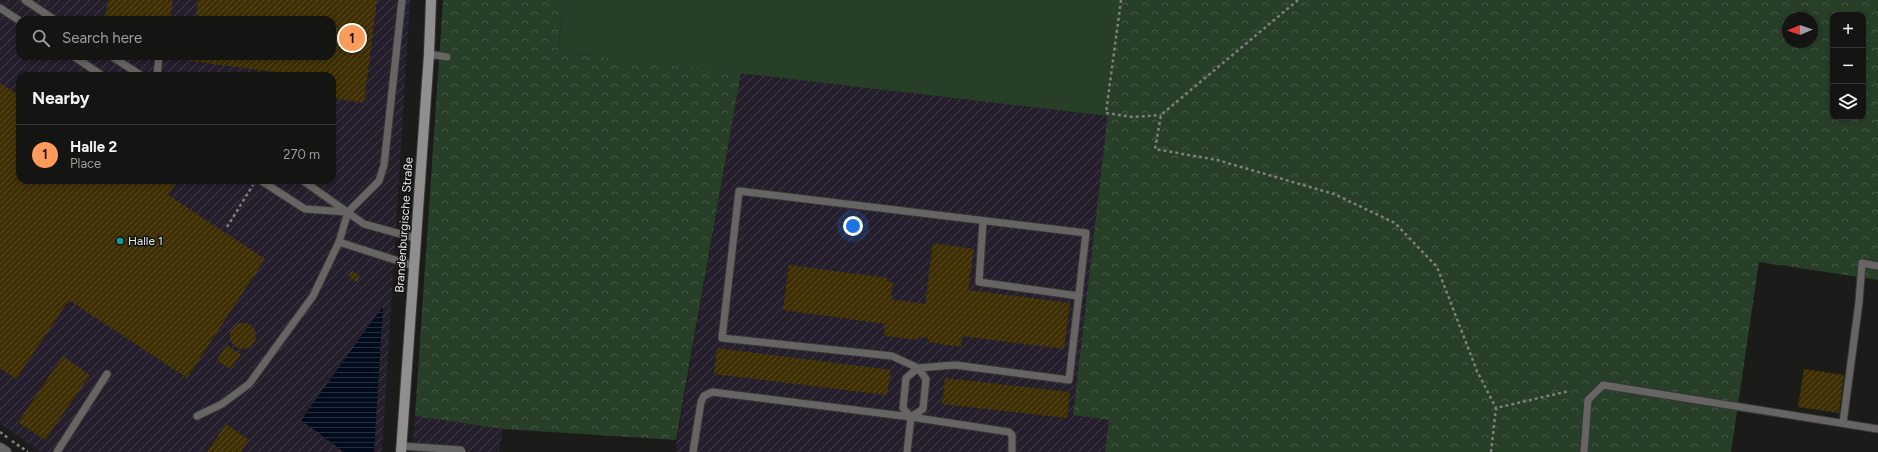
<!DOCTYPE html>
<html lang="en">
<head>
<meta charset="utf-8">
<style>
  :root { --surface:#141413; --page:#1d1d1c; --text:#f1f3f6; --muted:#9d9ea0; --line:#333; --accent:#fe9b59 }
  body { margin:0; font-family:Figtree,sans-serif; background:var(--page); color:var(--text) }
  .controls { position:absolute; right:12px; top:12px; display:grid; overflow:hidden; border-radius:8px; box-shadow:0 2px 6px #0003 }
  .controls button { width:36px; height:36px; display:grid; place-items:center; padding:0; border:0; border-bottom:1px solid var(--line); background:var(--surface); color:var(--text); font:20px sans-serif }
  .compass { position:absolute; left:1782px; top:12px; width:36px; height:36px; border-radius:50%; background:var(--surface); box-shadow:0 2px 6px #0003; rotate:268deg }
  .you { position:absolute; left:853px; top:226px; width:14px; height:14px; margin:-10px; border:3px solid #fff; border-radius:50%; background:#1a73e8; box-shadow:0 0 0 6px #1a73e833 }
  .badge { display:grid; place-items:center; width:26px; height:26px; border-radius:50%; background:var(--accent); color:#111; font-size:13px; font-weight:700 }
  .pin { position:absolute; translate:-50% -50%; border:2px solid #fff; box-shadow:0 1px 4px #0006 }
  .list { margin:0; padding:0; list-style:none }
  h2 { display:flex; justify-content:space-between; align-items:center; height:52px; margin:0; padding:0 16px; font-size:17px }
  h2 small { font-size:13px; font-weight:400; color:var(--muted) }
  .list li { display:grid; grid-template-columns:26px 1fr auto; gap:12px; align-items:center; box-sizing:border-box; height:60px; padding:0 16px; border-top:1px solid var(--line) }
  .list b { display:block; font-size:15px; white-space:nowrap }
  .list p { margin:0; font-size:13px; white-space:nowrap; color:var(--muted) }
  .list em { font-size:13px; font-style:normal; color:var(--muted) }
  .icon { flex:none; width:22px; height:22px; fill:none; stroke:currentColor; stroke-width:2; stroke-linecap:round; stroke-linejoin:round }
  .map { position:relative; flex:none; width:1878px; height:452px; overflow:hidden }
  .search { position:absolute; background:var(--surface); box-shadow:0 2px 6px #0003; left:16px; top:16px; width:320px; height:44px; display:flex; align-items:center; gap:10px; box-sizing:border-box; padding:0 14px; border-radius:12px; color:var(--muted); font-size:15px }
  .panel { position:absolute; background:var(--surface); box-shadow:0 2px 6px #0003; left:16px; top:72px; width:320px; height:112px; border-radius:12px }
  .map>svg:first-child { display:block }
  .industrial { fill:url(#industrial-furrows); fill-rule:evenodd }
  .grass { fill:#273e27 }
  .forest { fill:url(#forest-crowns); fill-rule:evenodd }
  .water { fill:url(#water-rules) }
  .building { fill:url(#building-hatch) }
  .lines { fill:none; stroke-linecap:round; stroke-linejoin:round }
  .lane-casing { stroke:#383836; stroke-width:9 }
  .street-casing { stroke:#383836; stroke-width:12 }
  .secondary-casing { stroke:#383836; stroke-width:12 }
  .path { stroke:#7f7f7d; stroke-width:2.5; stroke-dasharray:3 3; stroke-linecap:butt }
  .lane { stroke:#666564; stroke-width:7 }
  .street { stroke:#666564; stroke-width:10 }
  .secondary { stroke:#918f8e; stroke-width:10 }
  .culture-dot { fill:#0f9aa8; stroke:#121210; stroke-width:1.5 }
  .labels { text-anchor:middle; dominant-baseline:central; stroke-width:3; stroke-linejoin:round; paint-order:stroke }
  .street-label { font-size:12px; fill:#e7e7e5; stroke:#121210 }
  .poi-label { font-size:12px; fill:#e7e7e5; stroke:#121210; text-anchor:start }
</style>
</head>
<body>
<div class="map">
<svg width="1878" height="452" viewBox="0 0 1878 452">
  <defs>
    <pattern id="industrial-furrows" width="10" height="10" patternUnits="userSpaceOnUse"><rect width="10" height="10" fill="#251e2d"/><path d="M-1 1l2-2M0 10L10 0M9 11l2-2" fill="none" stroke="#453f4b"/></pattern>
    <pattern id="forest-crowns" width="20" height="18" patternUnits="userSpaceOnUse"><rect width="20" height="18" fill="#273e27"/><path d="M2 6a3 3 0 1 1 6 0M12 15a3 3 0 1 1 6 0" fill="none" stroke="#465a46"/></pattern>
    <pattern id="water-rules" width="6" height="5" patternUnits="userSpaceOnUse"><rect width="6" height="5" fill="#000b1c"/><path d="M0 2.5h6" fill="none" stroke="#252f3d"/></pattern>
    <pattern id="building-hatch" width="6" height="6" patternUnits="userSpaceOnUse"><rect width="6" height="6" fill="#3e2f02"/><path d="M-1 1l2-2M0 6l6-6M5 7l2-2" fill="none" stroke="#5a4d27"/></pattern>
  </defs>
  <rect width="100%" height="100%" fill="#1b1b19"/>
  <g class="industrial">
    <path d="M 0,0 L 410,0 L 382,452 L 41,452 L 0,424 ZM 20,20 L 332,20 L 332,56 L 20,56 ZM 20,76 L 332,76 L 332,180 L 20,180 Z"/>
    <polygon points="741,73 1108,116 1073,415 1109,419 1105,452 675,452"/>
    <polygon points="415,416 503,429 499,452 412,452"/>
  </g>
  <polygon class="grass" points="563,0 1121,0 1108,116 558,52"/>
  <g class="forest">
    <polygon points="443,0 563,0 558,52 741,73 676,440 503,429 415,416"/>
    <path d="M 1121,0 L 1878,0 L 1878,280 L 1759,262 L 1731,452 L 1105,452 L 1109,420 L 1073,415 ZM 1833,15 L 1863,15 L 1863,117 L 1833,117 ZM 1788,18 L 1812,18 L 1812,42 L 1788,42 Z"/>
  </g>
  <polygon class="water" points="383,306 374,452 344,452 301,420"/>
  <g class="building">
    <polygon points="108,0 173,0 170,20 105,20"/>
    <polygon points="198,0 377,0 364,103 332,98 332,76 305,76 191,61 191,56 332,56 332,20 196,20"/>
    <polygon points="0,83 20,96 20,180 178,180 168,195 265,259 187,378 69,300 16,379 0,368"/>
    <polygon points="933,243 974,249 968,290 1070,303 1064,349 962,336 961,347 928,342 928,338 919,337 918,340 884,336 885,324 783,310 789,265 888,278 887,282 893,282 891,299 925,304"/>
    <polygon points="352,271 360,276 356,282 348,276"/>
    <circle cx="243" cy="336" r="13"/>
    <polygon points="226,345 241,354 230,369 217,360"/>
    <polygon points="717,348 891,370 887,395 714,374"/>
    <polygon points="63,356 90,375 45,440 18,422"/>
    <polygon points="1804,369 1844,375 1839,413 1798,407"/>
    <polygon points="945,378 1070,392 1067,418 942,404"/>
    <polygon points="226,424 249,440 241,452 207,452"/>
  </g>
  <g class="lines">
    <defs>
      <g id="lane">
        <polyline points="25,0 55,20"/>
        <polyline points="0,8 20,21"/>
        <polyline points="429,54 447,57"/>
        <polyline points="73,56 103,76"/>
        <polyline points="111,56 142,76"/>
        <polyline points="157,76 159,56"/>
        <polyline points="260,180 305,209 348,212"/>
        <polyline points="302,180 364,224 415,238"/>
        <polygon points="739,191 1086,233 1069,380 955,365 918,368 892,356 722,338"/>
        <polyline points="983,221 979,282 1079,296"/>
        <polyline points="339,242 414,266"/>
        <polyline points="197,416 222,404 249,384 313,296 339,242 348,212 379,181 384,165 402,0"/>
        <polyline points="1843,423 1859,302 1862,263 1878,266"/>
        <polyline points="401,446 461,450 462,452"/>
        <polyline points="57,452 107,374"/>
        <polyline points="693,452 701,402 704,396 712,392 911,417 1009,432 1012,435 1012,452"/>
        <polyline points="907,452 911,417 923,409 926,379 918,368 906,378 903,408 911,417"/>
        <polyline points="1584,452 1588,400 1603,385 1878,429"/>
      </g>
      <polyline id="street" points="0,448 6,452"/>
      <polyline id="secondary" points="401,452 429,54 431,0"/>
    </defs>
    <use href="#lane" class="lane-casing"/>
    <use href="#street" class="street-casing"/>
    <use href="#secondary" class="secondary-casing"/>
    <g class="path">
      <polyline points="1121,0 1106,113 1133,117 1161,115"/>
      <polyline points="1298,0 1161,115 1155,149 1217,160 1334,194 1395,223 1437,267 1477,371 1496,408"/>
      <polyline points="227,227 253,185"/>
      <polyline points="0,432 8,438"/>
      <polyline points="12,441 28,452"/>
      <polyline points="1491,452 1496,408 1569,391"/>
    </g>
    <use href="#lane" class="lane"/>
    <use href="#street" class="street"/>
    <use href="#secondary" class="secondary"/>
  </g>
  <circle class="culture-dot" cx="120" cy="241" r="4"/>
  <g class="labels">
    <g class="street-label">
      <text transform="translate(404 225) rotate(-86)">Brandenburgische Straße</text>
    </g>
    <g class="poi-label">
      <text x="128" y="241">Halle 1</text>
    </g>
  </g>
</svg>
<div class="controls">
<button>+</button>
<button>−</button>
<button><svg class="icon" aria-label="layers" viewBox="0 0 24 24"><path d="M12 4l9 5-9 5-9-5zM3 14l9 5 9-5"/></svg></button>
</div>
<svg class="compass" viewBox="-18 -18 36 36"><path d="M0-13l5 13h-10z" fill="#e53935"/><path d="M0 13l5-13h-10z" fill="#9d9ea0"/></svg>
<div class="you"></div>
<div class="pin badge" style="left:352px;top:38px">1</div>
<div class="search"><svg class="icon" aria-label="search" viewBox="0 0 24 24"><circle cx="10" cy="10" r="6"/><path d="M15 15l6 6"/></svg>Search here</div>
<section class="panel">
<h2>Nearby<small></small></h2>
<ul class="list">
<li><span class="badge">1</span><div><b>Halle 2</b><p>Place</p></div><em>270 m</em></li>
</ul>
</section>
</div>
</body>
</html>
